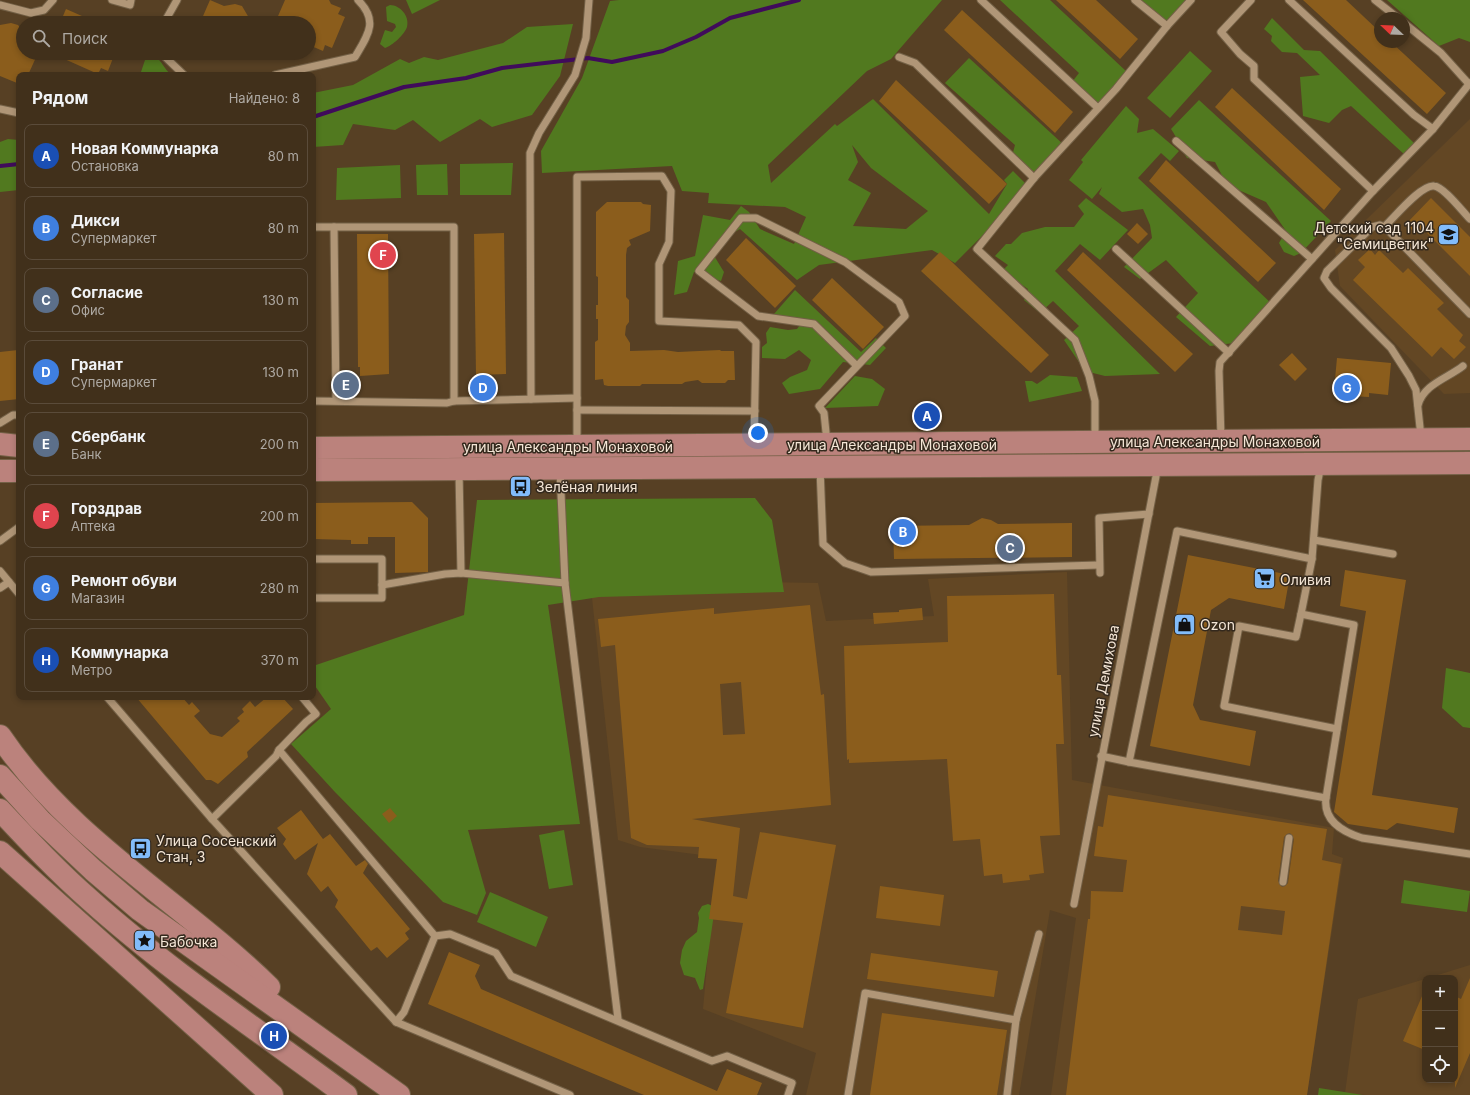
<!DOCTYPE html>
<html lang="ru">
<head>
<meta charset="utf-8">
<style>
  :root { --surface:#41301b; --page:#4c3c28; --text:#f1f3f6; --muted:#aea9a3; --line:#5a4b3a; --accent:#95b2f1 }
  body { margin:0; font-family:Inter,sans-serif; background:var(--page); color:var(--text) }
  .controls { position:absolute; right:12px; bottom:12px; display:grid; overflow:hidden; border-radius:8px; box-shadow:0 2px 6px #0003 }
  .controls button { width:36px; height:36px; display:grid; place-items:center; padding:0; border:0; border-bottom:1px solid var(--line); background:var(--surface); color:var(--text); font:20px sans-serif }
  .compass { position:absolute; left:1374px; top:12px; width:36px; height:36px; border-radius:50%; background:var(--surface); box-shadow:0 2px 6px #0003; rotate:293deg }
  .you { position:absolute; left:758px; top:433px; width:14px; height:14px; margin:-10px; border:3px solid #fff; border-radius:50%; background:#1a73e8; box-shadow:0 0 0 6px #1a73e833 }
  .badge { display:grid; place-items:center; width:26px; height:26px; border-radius:50%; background:var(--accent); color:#fff; font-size:13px; font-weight:700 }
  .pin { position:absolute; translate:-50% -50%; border:2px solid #fff; box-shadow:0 1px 4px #0006 }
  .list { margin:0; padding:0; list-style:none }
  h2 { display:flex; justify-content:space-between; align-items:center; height:52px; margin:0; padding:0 16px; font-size:17px }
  h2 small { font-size:13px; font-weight:400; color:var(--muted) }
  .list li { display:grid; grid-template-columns:26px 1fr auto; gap:12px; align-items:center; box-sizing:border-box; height:64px; margin:0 8px 8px; padding:0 8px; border:1px solid var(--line); border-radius:8px }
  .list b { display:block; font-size:15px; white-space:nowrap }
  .list p { margin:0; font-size:13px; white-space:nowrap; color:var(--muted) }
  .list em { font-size:13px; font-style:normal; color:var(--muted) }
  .icon { flex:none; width:22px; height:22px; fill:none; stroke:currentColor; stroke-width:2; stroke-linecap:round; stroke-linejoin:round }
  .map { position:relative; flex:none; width:1470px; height:1095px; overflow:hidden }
  .search { position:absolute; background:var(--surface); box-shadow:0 2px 6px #0003; left:16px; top:16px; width:300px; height:44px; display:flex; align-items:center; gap:10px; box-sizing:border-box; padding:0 14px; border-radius:22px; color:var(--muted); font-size:15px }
  .panel { position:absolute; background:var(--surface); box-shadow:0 2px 6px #0003; left:16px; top:72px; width:300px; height:628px; border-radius:8px }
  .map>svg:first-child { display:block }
  .built { fill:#634724 }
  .green { fill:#51791f; fill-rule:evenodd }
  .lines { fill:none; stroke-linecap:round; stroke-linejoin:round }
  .stream { stroke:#400b5b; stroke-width:4 }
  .building { fill:#8b5d1c; fill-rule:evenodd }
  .minor-casing { stroke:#736046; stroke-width:9 }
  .major-casing { stroke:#736046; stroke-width:24 }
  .minor { stroke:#b09677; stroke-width:7 }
  .major { stroke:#bb827c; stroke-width:22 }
  .labels { text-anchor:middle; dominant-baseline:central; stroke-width:3; stroke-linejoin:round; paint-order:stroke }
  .poi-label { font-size:14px; fill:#f4e6d6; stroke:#34291d; text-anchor:start }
  .street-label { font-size:14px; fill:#f4e6d6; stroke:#34291d }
</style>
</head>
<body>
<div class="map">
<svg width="1470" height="1095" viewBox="0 0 1470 1095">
  <rect width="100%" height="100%" fill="#574024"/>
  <g class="built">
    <polygon points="1470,119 1470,393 1444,394 1340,286 1335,250"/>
    <polygon points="1067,572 1072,780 1334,828 1332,854 1343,858 1307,1095 1051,1095 1076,918 1050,910 1019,1095 806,1095 816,1053 703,1009 717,857 640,847 618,840 590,579 818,583 826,621 934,616 928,579"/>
    <polygon points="1470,965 1470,1095 1366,1095 1345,1093 1358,999 1425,979 1425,1080 1455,1080 1455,978 1428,978"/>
  </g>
  <g class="green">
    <polygon points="406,0 440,0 412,14"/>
    <path d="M 619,0 L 942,0 L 891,59 L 867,71 L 768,165 L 771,183 L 835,124 L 837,126 L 873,99 L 989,214 L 1007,184 L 1004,180 L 1013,171 L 1030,188 L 955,263 L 932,250 L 819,265 L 797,280 L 740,229 L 735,232 L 713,254 L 724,272 L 721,281 L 694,272 L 687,292 L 674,295 L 678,261 L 695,256 L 703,215 L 730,220 L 741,206 L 749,212 L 760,229 L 794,244 L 806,217 L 785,207 L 708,203 L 709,193 L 682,191 L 672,166 L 542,173 L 541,151 L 582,78 L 610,1 ZM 852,145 L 871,168 L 928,211 L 906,229 L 853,226 L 871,193 L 848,180 L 858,162 Z"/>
    <polygon points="1000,0 1050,0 1127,72 1098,103 1072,82 1079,73"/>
    <polygon points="1133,0 1184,0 1190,3 1167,28 1137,6"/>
    <polygon points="1387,0 1470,0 1470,42 1459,38 1439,46"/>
    <path d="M 390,5 C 400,5 410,16 407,27 C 405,34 392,46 385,48 L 380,44 L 385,30 L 392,32 L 396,27 L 395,24 L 387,21 L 386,7 Z"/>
    <polygon points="1272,18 1304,50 1320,51 1415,144 1405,155 1351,106 1342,110 1329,123 1303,116 1300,77 1320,75 1297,53 1282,52 1271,41 1272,36 1264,29"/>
    <polygon points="573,24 560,76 532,115 492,127 480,119 440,142 413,120 395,130 353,124 343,145 313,147 313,93 353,85 400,59 409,63 424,57 438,60 503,43 527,27"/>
    <polygon points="1190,51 1212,71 1170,118 1147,98"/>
    <path d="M 152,54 C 164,62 163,69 172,75 L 140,75 L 146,57 Z"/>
    <polygon points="969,58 1064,145 1036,174 1012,156 1015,145 945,83"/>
    <path d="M 1199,100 L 1331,221 L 1301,253 L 1294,256 L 1284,252 L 1279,243 L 1286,231 L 1266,202 L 1227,185 L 1215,162 L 1187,158 C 1181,149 1178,139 1171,129 Z"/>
    <polygon points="1126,106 1139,119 1137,133 1153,129 1179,151 1170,161 1161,153 1138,178 1273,305 1234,343 1210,346 1176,317 1198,293 1166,260 1140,279 1124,267 1152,238 1150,225 1143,209 1122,212 1099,194 1102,187 1092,199 1069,180 1083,162 1081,160"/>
    <polygon points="8,139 19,140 19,190 0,192 0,142"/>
    <polygon points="513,163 511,195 460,195 460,164"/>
    <polygon points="447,164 448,195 417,195 416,165"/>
    <polygon points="400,165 401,198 336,200 337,168"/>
    <polygon points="1086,198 1128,230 1100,260 1080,244 1055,271 1160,374 1105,376 1085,371 1064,340 1079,326 1053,301 1040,313 1024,300 1028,289 1002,271 1008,265 995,256 1006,244 1011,244 1022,233 1045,227 1074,227 1084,214 1078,206"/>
    <polygon points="795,290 861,352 876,338 886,348 870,365 843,362 820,389 789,394 782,383 790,377 807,370 811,360 799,350 785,359 762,358 762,347 767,343 766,333 770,327 788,330 797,329 800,325 777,318 774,314"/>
    <polygon points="1050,375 1077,377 1082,391 1029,402 1025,381 1032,381 1037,384"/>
    <polygon points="855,376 872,379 885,389 878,406 825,408"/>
    <polygon points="755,498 772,520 784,592 599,597 548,605 580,824 468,830 486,893 477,915 443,902 334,791 291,744 331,709 313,683 313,666 464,615 477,500"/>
    <polygon points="1446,668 1470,673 1470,728 1463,727 1442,708"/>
    <polygon points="564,830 573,885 549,889 539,835"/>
    <polygon points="1404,880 1470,891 1467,912 1401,903"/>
    <polygon points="490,892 548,917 536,947 477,922"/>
    <polygon points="708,904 715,907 703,989 700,990 695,978 684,975 680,963 682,950 686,941 697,932 699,918 698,913 702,906"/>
    <polygon points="1319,1088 1363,1095 1318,1095"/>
  </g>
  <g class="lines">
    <g class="stream">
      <polyline points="313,117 404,87 466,78 502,68 588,58 612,62 663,51 696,37 730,18 799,0"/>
      <polyline points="0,166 19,164"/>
    </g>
  </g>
  <g class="building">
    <polygon points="210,0 224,6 235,4 242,6 252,23 200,23"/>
    <polygon points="285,0 329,0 331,4 341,8 338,14 345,17 332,48 325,45 323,51 309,45 309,23 275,23"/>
    <polygon points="1056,0 1096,0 1138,39 1120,59"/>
    <polygon points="1303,0 1346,0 1380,32 1380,42 1391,42 1446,93 1427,114"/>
    <polygon points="66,9 98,23 60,23"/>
    <polygon points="962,10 1073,112 1055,133 944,30"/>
    <polygon points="11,23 18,25 23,31 23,53 38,53 28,75 19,75 17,83 0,76 0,25"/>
    <polygon points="51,53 115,53 108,71 101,68 98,74"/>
    <polygon points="896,80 1007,184 989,204 879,101"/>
    <polygon points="1232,88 1341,189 1324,210 1215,107"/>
    <polygon points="1166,160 1276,263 1258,282 1149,181"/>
    <polygon points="1431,198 1470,237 1470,276 1422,228 1416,234 1406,224"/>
    <polygon points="607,202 641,202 643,204 651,205 650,231 629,240 631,245 627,248 626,255 626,297 629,300 629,322 626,326 625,335 630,343 630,351 664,350 678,352 720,350 721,351 734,351 735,380 728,380 725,383 702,383 698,380 685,382 682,384 642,384 640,386 608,386 604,385 603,379 595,380 595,342 598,340 598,319 596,319 596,305 598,305 598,277 596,276 596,212"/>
    <polygon points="1137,223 1148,234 1138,244 1127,234"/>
    <polygon points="504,233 506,374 476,375 474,234"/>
    <polygon points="357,234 388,234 389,374 360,376 360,367 358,367"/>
    <polygon points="746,238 796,286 775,308 726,260"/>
    <polygon points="1370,249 1375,255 1379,250 1403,273 1408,268 1444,303 1437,309 1463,335 1459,341 1466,347 1454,359 1441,347 1432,357 1353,280 1365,267 1358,260"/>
    <polygon points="940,252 952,262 1049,355 1031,373 921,271"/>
    <polygon points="1083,252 1193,354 1175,372 1067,270"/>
    <polygon points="832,278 884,327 863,349 812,300"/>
    <polygon points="18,350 19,399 0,401 0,352"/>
    <polygon points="1292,353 1307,369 1295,381 1279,365"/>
    <polygon points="1337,358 1391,363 1388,395 1369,393 1369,397 1351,396 1351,392 1334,390"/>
    <polygon points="412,502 428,518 428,572 395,573 395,537 368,537 368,544 351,544 351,540 313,539 313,503"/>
    <polygon points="982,518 991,520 998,524 1072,523 1072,557 894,559 893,526 969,525"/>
    <polygon points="1188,555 1290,575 1284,609 1229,598 1211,610 1193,705 1200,720 1256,731 1250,766 1150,746"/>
    <polygon points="1345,570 1406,580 1372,795 1458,808 1454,833 1397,823 1387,830 1348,824 1334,812 1366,611 1340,606"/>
    <polygon points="1054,594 1057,675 1061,675 1064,744 1056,744 1060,835 1040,836 1044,873 1029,875 1030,880 1003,883 1002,874 984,876 980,839 953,841 947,759 849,763 849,759 847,760 844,646 948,642 947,596"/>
    <path d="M 810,605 L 821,695 L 824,694 L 831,805 L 692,819 L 740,828 L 733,896 L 747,899 L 760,832 L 836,845 L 803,1028 L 726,1013 L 743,923 L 709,919 L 717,859 L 698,858 L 699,847 L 647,845 L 631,838 L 615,645 L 601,647 L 598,619 L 714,608 L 714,614 ZM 741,682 L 745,734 L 723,735 L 720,684 Z"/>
    <polygon points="922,608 923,620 874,624 873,613 899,612 899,610"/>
    <polygon points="136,697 182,697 189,705 192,702 200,711 194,716 210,734 222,737 240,721 237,718 244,712 242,709 250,701 255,707 267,697 282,697 293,709 247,752 248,757 218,784 211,780 206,780"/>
    <path d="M 1108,795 L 1327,829 L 1322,860 L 1341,864 L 1307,1095 L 1066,1095 L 1088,919 L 1090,919 L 1091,891 L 1123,892 L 1127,860 L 1094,856 L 1098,826 L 1103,827 ZM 1290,833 L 1294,839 L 1288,883 L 1285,886 L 1282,887 L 1278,881 L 1284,837 L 1287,834 ZM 1241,906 L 1285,911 L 1282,935 L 1238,930 Z"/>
    <polygon points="390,808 397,816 389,823 382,814"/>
    <polygon points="301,810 323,839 330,834 356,866 365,860 368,864 363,873 410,929 405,933 409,939 387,958 377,947 371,951 335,907 338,900 328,886 321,892 307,874 318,843 295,860 283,844 286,839 277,828"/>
    <polygon points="880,886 944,895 940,926 876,918"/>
    <polygon points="449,952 480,965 475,976 481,989 717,1091 727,1069 762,1083 757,1095 644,1095 428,1004"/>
    <polygon points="871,953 998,971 994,997 867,979"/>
    <polygon points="1470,978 1470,1053 1455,1088 1455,996 1461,999"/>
    <polygon points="1425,989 1425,1050 1403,1041"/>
    <polygon points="882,1013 1007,1030 997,1095 870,1095"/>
  </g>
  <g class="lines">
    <defs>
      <g id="minor">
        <polyline points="112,0 130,5 131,0"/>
        <polyline points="981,0 1098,108"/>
        <polyline points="1135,0 1167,26"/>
        <polyline points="1251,0 1221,32 1240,54 1254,66 1254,79 1373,191"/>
        <polyline points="1289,0 1414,115 1433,129"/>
        <polyline points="1375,0 1398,18"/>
        <polyline points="0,5 31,13 44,10 53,0"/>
        <polyline points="164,23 177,0"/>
        <polyline points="1404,23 1441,53 1468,83"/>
        <polyline points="161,53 184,75"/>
        <polyline points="899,57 915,63 1034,178"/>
        <path d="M 275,75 L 355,57 C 368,35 379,21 358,0"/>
        <polyline points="0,109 19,113"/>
        <polyline points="1176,141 1312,259"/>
        <polyline points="313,227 454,227 454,401"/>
        <polyline points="334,227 336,400"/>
        <path d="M 1384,227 C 1393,219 1421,184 1434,186 C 1444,187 1462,211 1470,219"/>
        <polyline points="1116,249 1229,353"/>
        <polyline points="531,399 530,153 539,133 575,75 586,38 589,0"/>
        <polyline points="313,401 447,403 454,401 577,398"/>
        <path d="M 1418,405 C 1424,384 1448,378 1463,366"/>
        <polyline points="577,410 755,411"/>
        <polyline points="0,423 13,415 19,415"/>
        <polyline points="1421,437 1416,390 1409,376 1391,348 1331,288 1324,278 1327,271 1372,227 1380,225 1388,230 1470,314"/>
        <polyline points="1221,439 1219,371 1220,362 1373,191 1433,129 1470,83"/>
        <polyline points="1095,441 1095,401 1089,376 1075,340 977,249 1034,178 1116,89 1167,26 1191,0"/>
        <polyline points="827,442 824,413 819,406 905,316 899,302 845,262 756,218 741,218 699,271 758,316 814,324 857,366"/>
        <polyline points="577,444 577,177 662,176 671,191 669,242 659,264 659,321 739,325 756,342 754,443"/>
        <path d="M 1321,466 L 1318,480 L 1312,559 L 1177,531 L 1129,762 L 1326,798 C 1323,821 1343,832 1362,838 L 1470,854"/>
        <polyline points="820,468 823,544 845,563 871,572 1099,565"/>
        <polyline points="459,471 461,573"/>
        <polyline points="560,471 565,583 618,1019"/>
        <polyline points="1314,540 1393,554"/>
        <polyline points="0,541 19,527"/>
        <polyline points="313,559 382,559 382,598 313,598"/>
        <polyline points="1312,559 1301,614 1354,625 1326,798"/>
        <polyline points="0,571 19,594"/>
        <polyline points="1100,573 1099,518 1149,514"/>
        <polyline points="382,585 445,574 461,573 565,583"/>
        <polyline points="0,588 9,582"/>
        <polyline points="1301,614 1296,637 1239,626 1224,706 1337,729"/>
        <polyline points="107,697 212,819 396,1022 570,1095"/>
        <polyline points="302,697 316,714 306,722 279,750 435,936"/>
        <polyline points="1101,756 1129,762"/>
        <polyline points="212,819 276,756 279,750"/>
        <polyline points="1283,882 1289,838"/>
        <polyline points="1074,904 1158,466"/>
        <polyline points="435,936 450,934 496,953 511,976 712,1061 727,1056 792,1083 788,1095"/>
        <polyline points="396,1022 404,1012 435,936"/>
        <polyline points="848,1095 865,993 1016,1020"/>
        <polyline points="1007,1095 1016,1020 1039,934"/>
      </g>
      <g id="major">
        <polyline points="0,444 19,446"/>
        <polyline points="313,448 1470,439"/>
        <polyline points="313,470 1470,463"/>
        <polyline points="0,471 19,471"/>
        <path d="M 0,736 C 70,840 182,902 269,987"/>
        <polyline points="0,776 40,820 93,870 140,910 399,1095"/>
        <path d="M 0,810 C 29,841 58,872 90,900 C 169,971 261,1032 346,1095"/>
        <polyline points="0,852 272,1095"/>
      </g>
    </defs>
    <use href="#minor" class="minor-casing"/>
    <use href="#major" class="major-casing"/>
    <use href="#minor" class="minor"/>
    <use href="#major" class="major"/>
  </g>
  <defs>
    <symbol id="school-square" viewBox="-11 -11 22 22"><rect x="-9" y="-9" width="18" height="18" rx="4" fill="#82bcfa" stroke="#34291d"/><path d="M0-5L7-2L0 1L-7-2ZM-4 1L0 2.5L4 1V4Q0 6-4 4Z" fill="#111"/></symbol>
    <symbol id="bus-square" viewBox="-11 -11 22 22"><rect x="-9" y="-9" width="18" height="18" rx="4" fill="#82bcfa" stroke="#34291d"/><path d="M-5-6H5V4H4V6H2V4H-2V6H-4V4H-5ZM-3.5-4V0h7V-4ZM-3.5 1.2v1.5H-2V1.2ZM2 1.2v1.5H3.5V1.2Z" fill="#111"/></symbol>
    <symbol id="supermarket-square" viewBox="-11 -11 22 22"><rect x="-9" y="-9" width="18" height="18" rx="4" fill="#82bcfa" stroke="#34291d"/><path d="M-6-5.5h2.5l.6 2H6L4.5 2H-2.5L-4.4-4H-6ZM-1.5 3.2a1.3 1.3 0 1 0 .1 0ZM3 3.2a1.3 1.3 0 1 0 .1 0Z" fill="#111"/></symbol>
    <symbol id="shop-square" viewBox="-11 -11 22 22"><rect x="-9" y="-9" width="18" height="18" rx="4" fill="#82bcfa" stroke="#34291d"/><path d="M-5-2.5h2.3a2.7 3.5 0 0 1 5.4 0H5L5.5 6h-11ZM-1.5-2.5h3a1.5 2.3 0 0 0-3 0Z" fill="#111"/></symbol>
    <symbol id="sight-square" viewBox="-11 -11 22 22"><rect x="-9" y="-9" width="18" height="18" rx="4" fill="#82bcfa" stroke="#34291d"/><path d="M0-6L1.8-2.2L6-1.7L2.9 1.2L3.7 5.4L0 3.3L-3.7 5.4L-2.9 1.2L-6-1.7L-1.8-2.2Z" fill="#111"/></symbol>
  </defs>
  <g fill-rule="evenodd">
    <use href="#school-square" x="1436" y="222" width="25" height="25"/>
    <use href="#bus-square" x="508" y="474" width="25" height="25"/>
    <use href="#supermarket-square" x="1252" y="566" width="25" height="25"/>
    <use href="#shop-square" x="1172" y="612" width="25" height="25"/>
    <use href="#bus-square" x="128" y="836" width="25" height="25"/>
    <use href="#sight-square" x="132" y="928" width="25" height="25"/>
  </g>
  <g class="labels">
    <g class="poi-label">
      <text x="1434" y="227" text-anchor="end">Детский сад 1104<tspan x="1434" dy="16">"Семицветик"</tspan></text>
      <text x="536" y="486">Зелёная линия</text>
      <text x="1280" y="579">Оливия</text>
      <text x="1200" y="624">Ozon</text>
      <text x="156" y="840">Улица Сосенский<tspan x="156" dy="16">Стан, 3</tspan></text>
      <text x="160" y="941">Бабочка</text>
    </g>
    <g class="street-label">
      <text x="1215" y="441">улица Александры Монаховой</text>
      <text x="892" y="444">улица Александры Монаховой</text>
      <text x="568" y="446">улица Александры Монаховой</text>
      <text transform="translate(1103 681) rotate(-79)">улица Демихова</text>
    </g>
  </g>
</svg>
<div class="controls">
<button>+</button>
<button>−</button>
<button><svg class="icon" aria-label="locate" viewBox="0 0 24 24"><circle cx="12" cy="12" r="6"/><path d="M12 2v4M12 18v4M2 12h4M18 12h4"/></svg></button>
</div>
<svg class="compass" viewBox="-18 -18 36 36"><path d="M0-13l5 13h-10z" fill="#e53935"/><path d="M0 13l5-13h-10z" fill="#aea9a3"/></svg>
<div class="you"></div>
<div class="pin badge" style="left:927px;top:416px;background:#1a4fb4">A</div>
<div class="pin badge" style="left:903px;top:532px;background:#3f7fe0">B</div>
<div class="pin badge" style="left:1010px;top:548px;background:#5c6f8a">C</div>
<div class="pin badge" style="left:483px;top:388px;background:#3f7fe0">D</div>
<div class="pin badge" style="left:346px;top:385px;background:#5c6f8a">E</div>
<div class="pin badge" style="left:383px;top:255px;background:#e0444e">F</div>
<div class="pin badge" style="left:1347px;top:388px;background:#3f7fe0">G</div>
<div class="pin badge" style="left:274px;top:1036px;background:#1a4fb4">H</div>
<div class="search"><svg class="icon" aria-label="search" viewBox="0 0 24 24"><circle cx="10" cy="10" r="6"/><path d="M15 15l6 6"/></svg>Поиск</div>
<section class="panel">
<h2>Рядом<small>Найдено: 8</small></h2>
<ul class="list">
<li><span class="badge" style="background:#1a4fb4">A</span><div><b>Новая Коммунарка</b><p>Остановка</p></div><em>80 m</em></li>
<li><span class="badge" style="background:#3f7fe0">B</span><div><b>Дикси</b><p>Супермаркет</p></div><em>80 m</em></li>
<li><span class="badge" style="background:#5c6f8a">C</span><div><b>Согласие</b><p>Офис</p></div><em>130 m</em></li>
<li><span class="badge" style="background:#3f7fe0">D</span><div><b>Гранат</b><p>Супермаркет</p></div><em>130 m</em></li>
<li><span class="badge" style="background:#5c6f8a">E</span><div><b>Сбербанк</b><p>Банк</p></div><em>200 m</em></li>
<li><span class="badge" style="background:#e0444e">F</span><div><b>Горздрав</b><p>Аптека</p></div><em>200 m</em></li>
<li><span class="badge" style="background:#3f7fe0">G</span><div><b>Ремонт обуви</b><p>Магазин</p></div><em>280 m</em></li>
<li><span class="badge" style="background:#1a4fb4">H</span><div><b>Коммунарка</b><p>Метро</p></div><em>370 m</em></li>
</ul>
</section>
</div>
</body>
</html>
